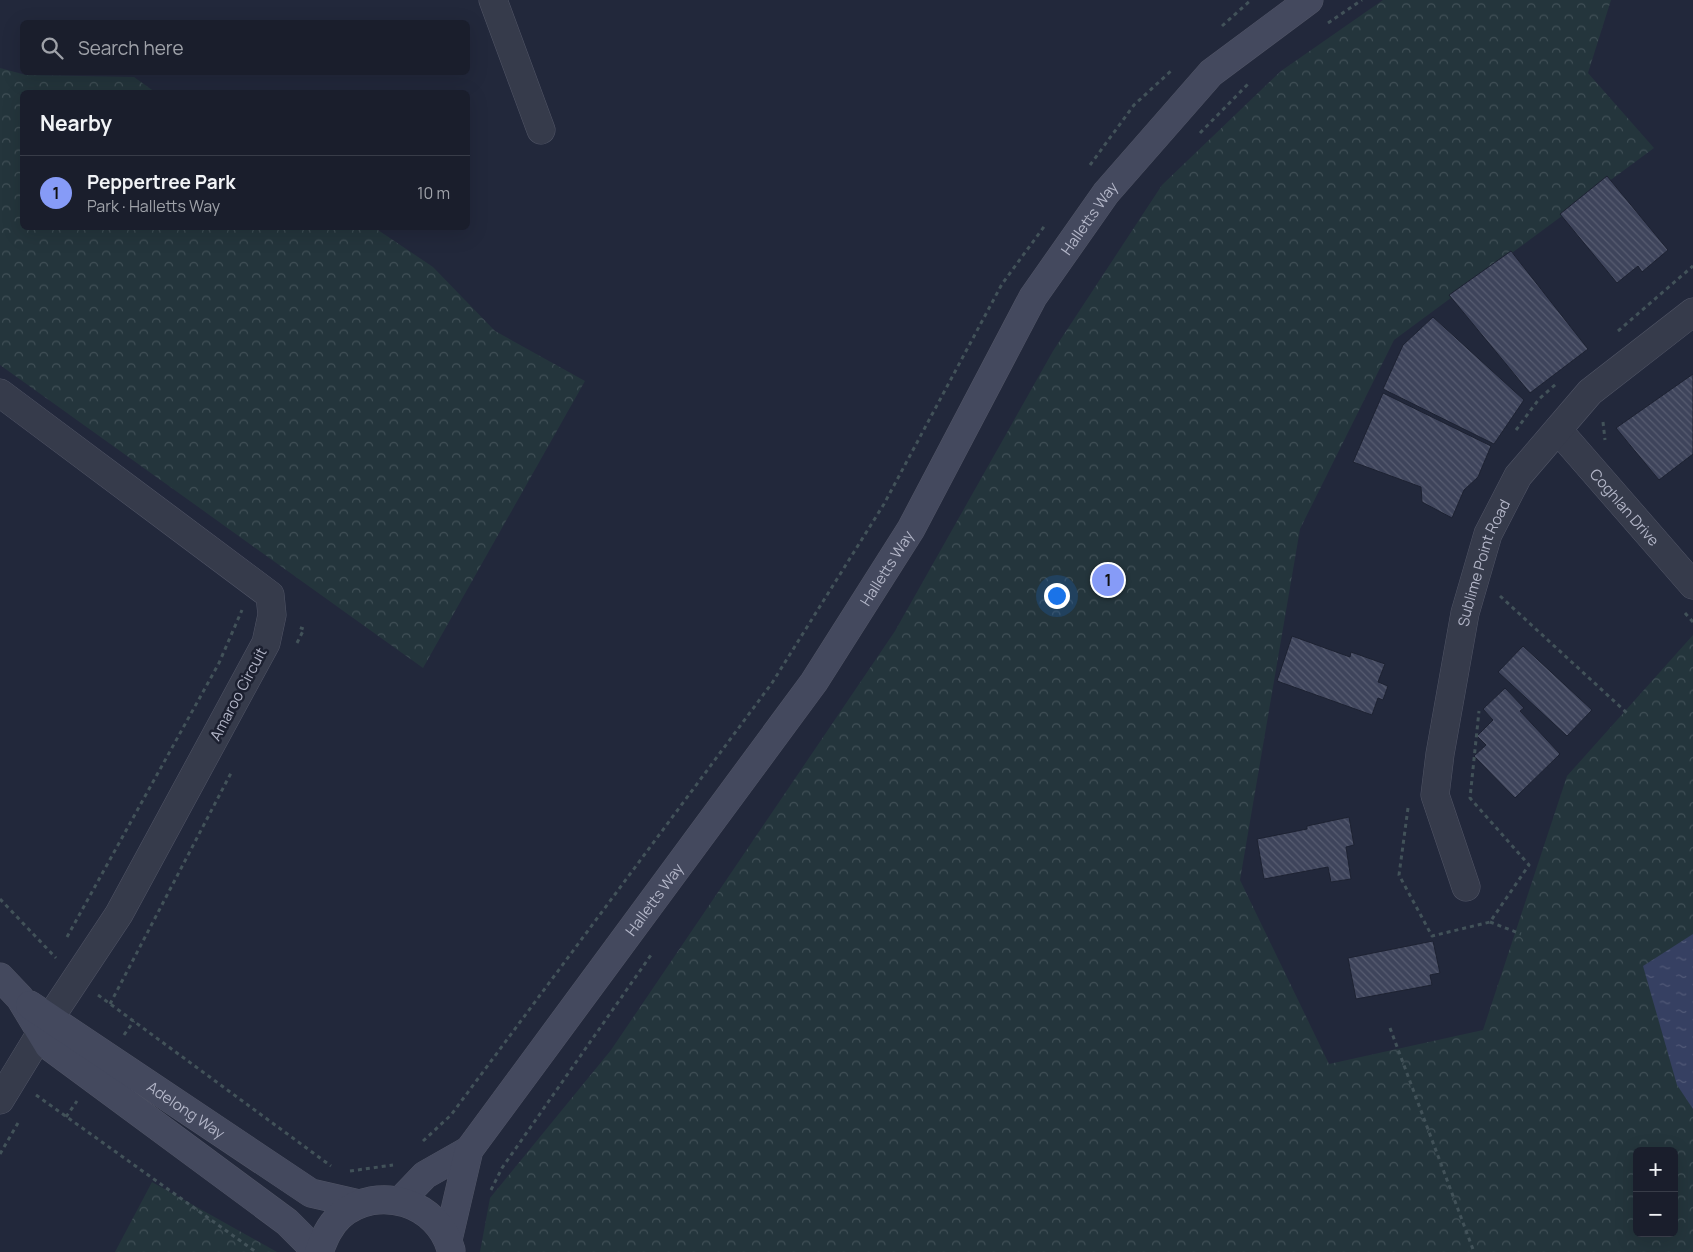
<!DOCTYPE html>
<html lang="en">
<head>
<meta charset="utf-8">
<style>
  :root { --surface:#1a1e2c; --page:#232734; --text:#f1f3f6; --muted:#9fa2a9; --line:#383c48; --accent:#869bf7 }
  body { margin:0; font-family:Manrope,sans-serif; background:var(--page); color:var(--text) }
  .controls { position:absolute; right:15px; bottom:15px; display:grid; overflow:hidden; border-radius:8px; box-shadow:0 5px 20px #0002 }
  .controls button { width:45px; height:45px; display:grid; place-items:center; padding:0; border:0; border-bottom:1px solid var(--line); background:var(--surface); color:var(--text); font:25px sans-serif }
  .you { position:absolute; left:1056px; top:595px; width:18px; height:18px; margin:-12px; border:4px solid #fff; border-radius:50%; background:#1a73e8; box-shadow:0 0 0 8px #1a73e833 }
  .badge { display:grid; place-items:center; width:32px; height:32px; border-radius:50%; background:var(--accent); color:#111; font-size:16px; font-weight:700 }
  .pin { position:absolute; translate:-50% -50%; border:2px solid #fff; box-shadow:0 1px 5px #0006 }
  .list { margin:0; padding:0; list-style:none }
  h2 { display:flex; justify-content:space-between; align-items:center; height:65px; margin:0; padding:0 20px; font-size:21px }
  h2 small { font-size:16px; font-weight:400; color:var(--muted) }
  .list li { display:grid; grid-template-columns:32px 1fr auto; gap:15px; align-items:center; box-sizing:border-box; height:75px; padding:0 20px; border-top:1px solid var(--line) }
  .list b { display:block; font-size:19px; white-space:nowrap }
  .list p { margin:0; font-size:16px; white-space:nowrap; color:var(--muted) }
  .list em { font-size:16px; font-style:normal; color:var(--muted) }
  .icon { flex:none; width:28px; height:28px; fill:none; stroke:currentColor; stroke-width:2; stroke-linecap:round; stroke-linejoin:round }
  .map { position:relative; flex:none; width:1693px; height:1252px; overflow:hidden }
  .search { position:absolute; background:var(--surface); box-shadow:0 5px 20px #0002; left:20px; top:20px; width:450px; height:55px; display:flex; align-items:center; gap:12px; box-sizing:border-box; padding:0 18px; border-radius:8px; color:var(--muted); font-size:19px }
  .panel { position:absolute; background:var(--surface); box-shadow:0 5px 20px #0002; left:20px; top:90px; width:450px; height:140px; border-radius:8px }
  .map>svg:first-child { display:block }
  .forest { fill:url(#forest-crowns); fill-rule:evenodd }
  .water { fill:url(#water-ripples) }
  .building { fill:url(#building-back-hatch); stroke:#1d2232 }
  .lines { fill:none; stroke-linecap:round; stroke-linejoin:round }
  .street-casing { stroke:#515566; stroke-width:29 }
  .secondary-casing { stroke:#515566; stroke-width:29 }
  .path { stroke:#425259; stroke-width:3; stroke-dasharray:4 4; stroke-linecap:butt }
  .street { stroke:#363b4b; stroke-width:28 }
  .secondary { stroke:#44495e; stroke-width:28 }
  .labels { text-anchor:middle; dominant-baseline:central; stroke-width:5; stroke-linejoin:round; paint-order:stroke }
  .street-label { font-size:15px; fill:#b2b5c7; stroke:#1c2030 }
</style>
</head>
<body>
<div class="map">
<svg width="1693" height="1252" viewBox="0 0 1693 1252">
  <defs>
    <pattern id="forest-crowns" width="20" height="18" patternUnits="userSpaceOnUse" patternTransform="scale(1.25)"><rect width="20" height="18" fill="#24353c"/><path d="M2 6a3 3 0 1 1 6 0M12 15a3 3 0 1 1 6 0" fill="none" stroke="#415057"/></pattern>
    <pattern id="water-ripples" width="26" height="14" patternUnits="userSpaceOnUse" patternTransform="scale(1.25)"><rect width="26" height="14" fill="#364062"/><path d="M2 4q2-2 4 0t4 0M15 11q2-2 4 0t4 0" fill="none" stroke="#515977"/></pattern>
    <pattern id="building-back-hatch" width="6" height="6" patternUnits="userSpaceOnUse" patternTransform="scale(1.25)"><rect width="6" height="6" fill="#3e445b"/><path d="M-1 5l2 2M0 0l6 6M5-1l2 2" fill="none" stroke="#585d71"/></pattern>
  </defs>
  <rect width="100%" height="100%" fill="#22283b"/>
  <g class="forest">
    <path d="M 1383,0 L 1611,0 L 1588,73 L 1654,148 L 1394,340 L 1300,529 L 1240,880 L 1329,1064 L 1483,1030 L 1567,776 L 1693,635 L 1693,1252 L 480,1252 L 490,1198 L 611,1050 L 895,631 L 1053,351 L 1162,185 L 1281,71 ZM 1637,1151 L 1674,1151 L 1674,1233 L 1637,1233 Z"/>
    <polygon points="0,68 26,75 134,77 155,92 22,92 22,228 375,228 433,267 495,331 585,381 423,668 0,365"/>
    <polygon points="152,1182 277,1252 115,1252"/>
  </g>
  <polygon class="water" points="1693,934 1693,1109 1677,1085 1643,966"/>
  <g class="building">
    <polygon points="1607,176 1668,250 1642,272 1638,266 1617,283 1560,214"/>
    <polygon points="1511,251 1588,349 1530,393 1449,295"/>
    <polygon points="1433,317 1524,400 1494,444 1383,389 1403,345"/>
    <polygon points="1693,374 1693,454 1659,480 1616,428"/>
    <polygon points="1383,393 1491,446 1478,477 1464,490 1452,518 1422,502 1421,487 1353,462"/>
    <polygon points="1292,636 1350,657 1351,652 1385,664 1378,682 1388,686 1383,700 1378,698 1372,715 1277,681"/>
    <polygon points="1523,646 1592,710 1567,736 1498,672"/>
    <polygon points="1505,688 1524,708 1520,711 1560,754 1515,798 1474,756 1486,745 1477,736 1493,720 1483,709"/>
    <polygon points="1349,817 1354,845 1346,847 1351,879 1331,882 1328,867 1264,879 1257,839 1307,829 1307,826"/>
    <polygon points="1433,941 1440,973 1430,975 1432,985 1356,999 1348,958"/>
  </g>
  <g class="lines">
    <defs>
      <g id="street">
        <polyline points="493,0 541,130"/>
        <polyline points="0,393 270,595 272,615 266,643 119,914 50,1018 0,1100"/>
        <path id="s1" d="M 1558,430 L 1693,585"/>
        <path id="s2" d="M 1466,887 L 1435,795 L 1440,754 L 1465,613 L 1488,534 L 1518,476 L 1590,392 L 1693,312"/>
      </g>
      <g id="secondary">
        <polyline points="0,977 20,998 49,1046 287,1222 317,1252"/>
        <path id="s3" d="M 30,1005 L 311,1193 L 359,1204"/>
        <polyline points="400,1201 425,1175 469,1150"/>
        <path id="s4" d="M 448,1240 L 469,1150 L 814,682 L 911,529 L 1033,297 L 1106,193 L 1211,73 L 1309,0"/>
        <path d="M 319,1252 C 324,1239 329,1226 340,1216 C 378,1183 439,1203 451,1250"/>
      </g>
    </defs>
    <use href="#street" class="street-casing"/>
    <use href="#secondary" class="secondary-casing"/>
    <g class="path">
      <polyline points="1328,23 1362,0"/>
      <polyline points="1222,26 1251,0"/>
      <polyline points="1200,133 1250,82"/>
      <polyline points="1090,165 1134,105 1172,70"/>
      <polyline points="1618,331 1693,266"/>
      <polyline points="1603,422 1605,440"/>
      <polyline points="1516,430 1539,399 1556,384"/>
      <polyline points="1500,596 1627,713"/>
      <polyline points="1685,613 1693,622"/>
      <polyline points="297,643 304,629 298,627"/>
      <polyline points="1408,808 1399,875 1432,936 1490,922 1529,865 1470,798 1479,711"/>
      <polyline points="0,899 56,958"/>
      <polyline points="1490,922 1521,934"/>
      <polyline points="67,937 219,663 242,610"/>
      <polyline points="98,995 331,1166"/>
      <polyline points="110,1004 231,773"/>
      <polyline points="1390,1028 1474,1252"/>
      <polyline points="124,1035 134,1021"/>
      <polyline points="36,1095 256,1252"/>
      <polyline points="66,1117 77,1101"/>
      <polyline points="423,1141 451,1115 772,683 884,504 1002,284 1046,224"/>
      <polyline points="0,1154 18,1123"/>
      <polyline points="350,1171 393,1165"/>
      <polyline points="491,1190 502,1168 651,955"/>
    </g>
    <use href="#street" class="street"/>
    <use href="#secondary" class="secondary"/>
  </g>
  <g class="labels">
    <g class="street-label">
      <text stroke="none"><textPath href="#s4" startOffset="1214">Halletts Way</textPath></text>
      <text stroke="none"><textPath href="#s1" startOffset="102">Coghlan Drive</textPath></text>
      <text stroke="none"><textPath href="#s2" startOffset="335">Sublime Point Road</textPath></text>
      <text stroke="none"><textPath href="#s4" startOffset="809">Halletts Way</textPath></text>
      <text transform="translate(238 694) rotate(-62)">Amaroo Circuit</text>
      <text stroke="none"><textPath href="#s4" startOffset="404">Halletts Way</textPath></text>
      <text stroke="none"><textPath href="#s3" startOffset="188">Adelong Way</textPath></text>
    </g>
  </g>
</svg>
<div class="controls">
<button>+</button>
<button>−</button>
</div>
<div class="you"></div>
<div class="pin badge" style="left:1108px;top:580px">1</div>
<div class="search"><svg class="icon" aria-label="search" viewBox="0 0 24 24"><circle cx="10" cy="10" r="6"/><path d="M15 15l6 6"/></svg>Search here</div>
<section class="panel">
<h2>Nearby<small></small></h2>
<ul class="list">
<li><span class="badge">1</span><div><b>Peppertree Park</b><p>Park · Halletts Way</p></div><em>10 m</em></li>
</ul>
</section>
</div>
</body>
</html>
